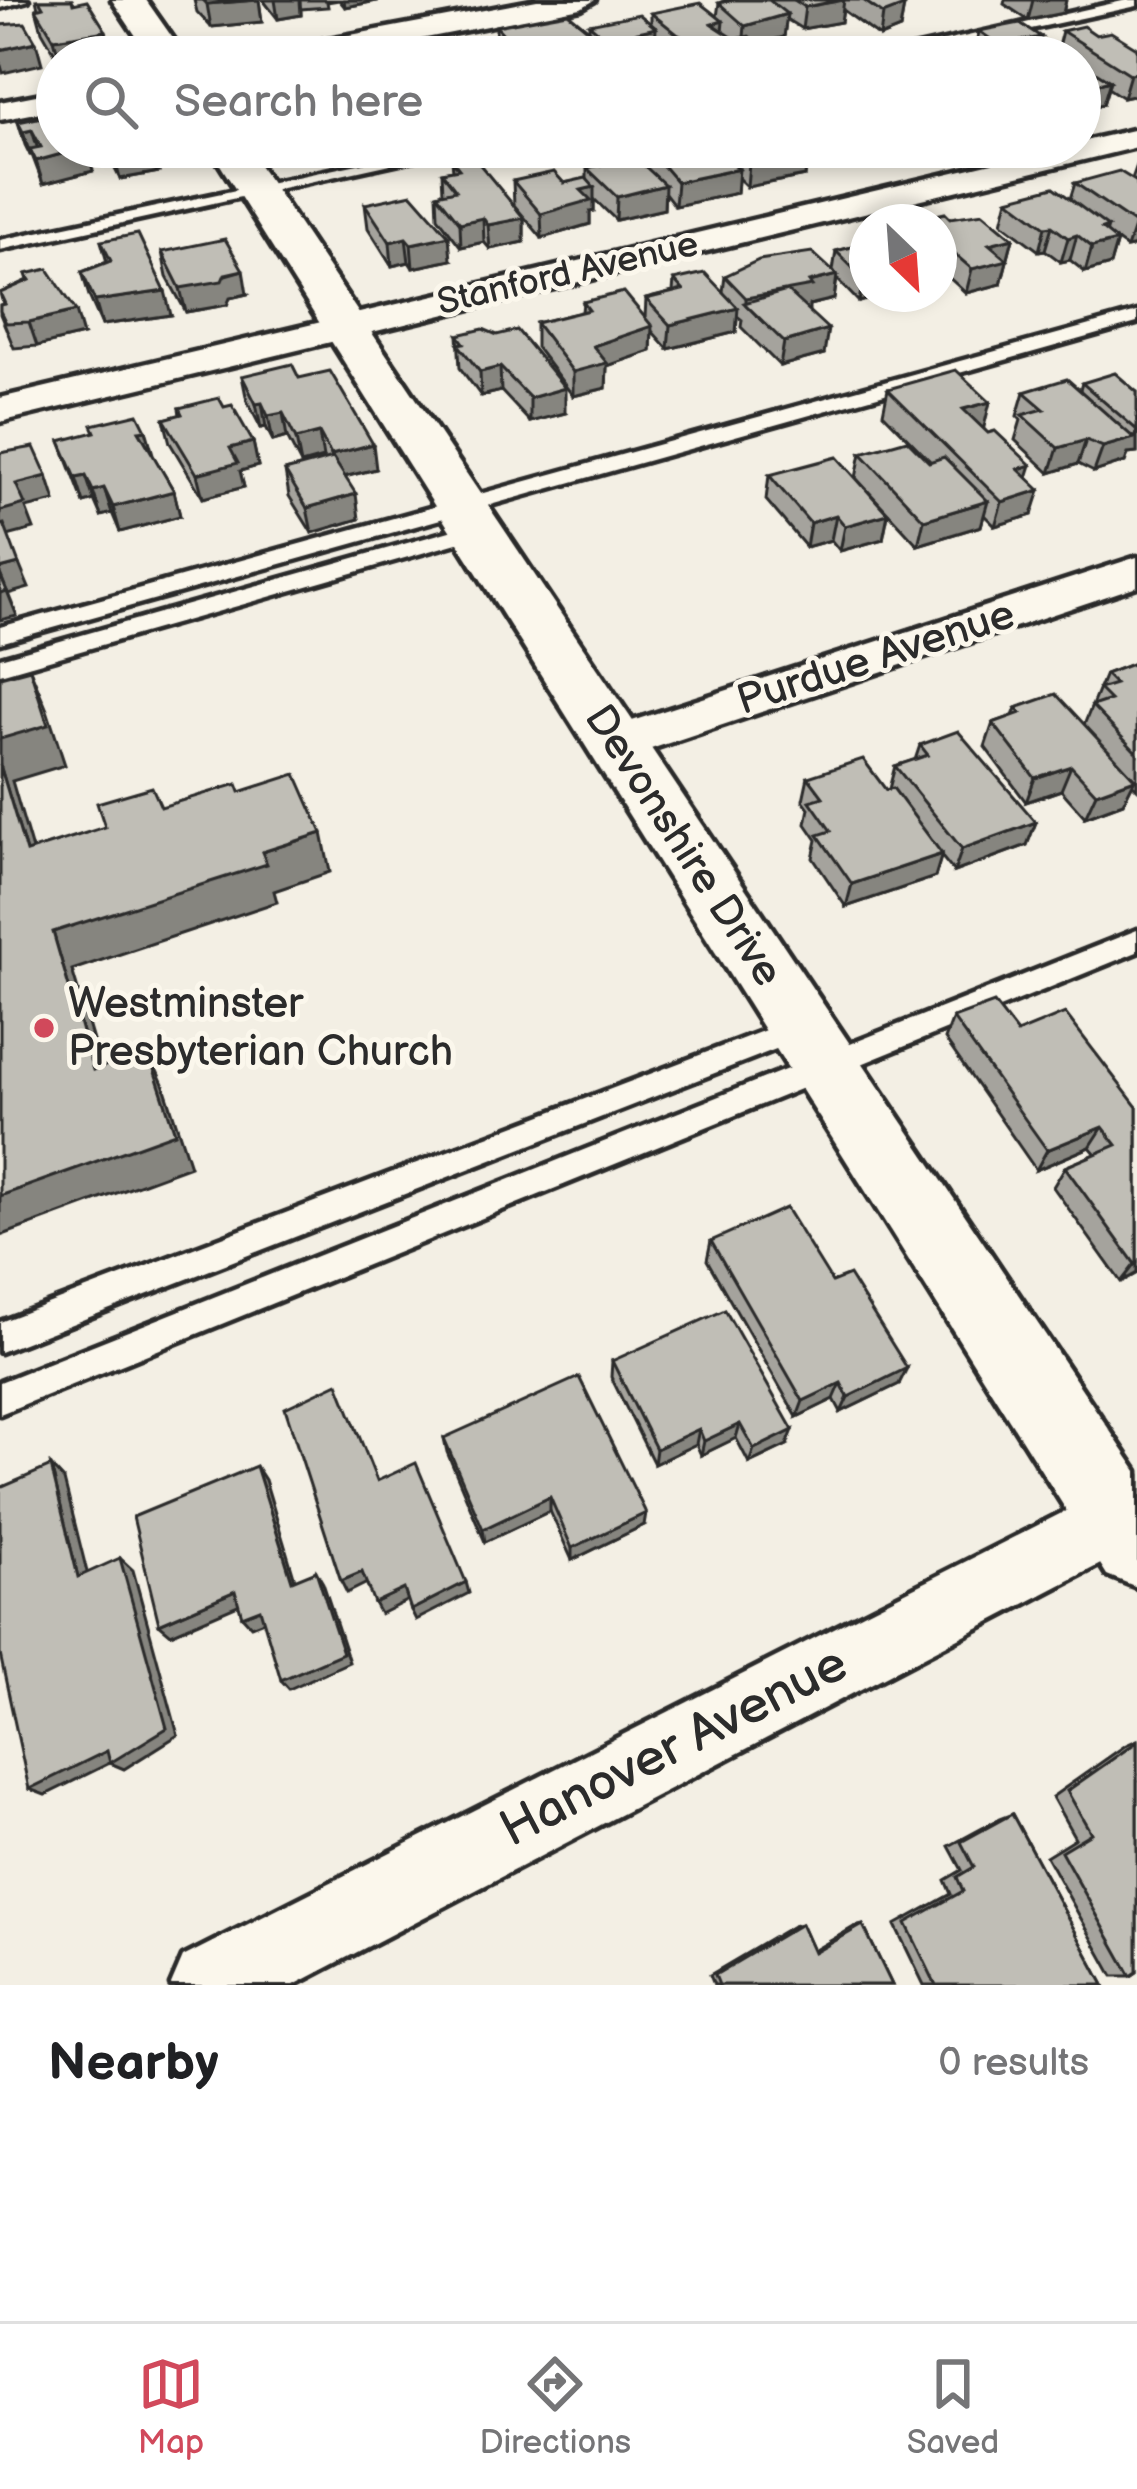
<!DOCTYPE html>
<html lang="en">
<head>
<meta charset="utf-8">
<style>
  :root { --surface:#fff; --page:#f6f6f6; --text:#202124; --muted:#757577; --line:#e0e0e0; --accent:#d1495b }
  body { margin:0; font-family:"Balsamiq Sans",sans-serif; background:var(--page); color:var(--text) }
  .compass { position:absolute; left:849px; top:204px; width:108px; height:108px; border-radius:50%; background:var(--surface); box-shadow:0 6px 18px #0003; rotate:155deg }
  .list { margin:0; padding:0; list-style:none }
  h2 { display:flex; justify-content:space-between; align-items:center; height:156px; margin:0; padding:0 48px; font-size:51px }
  h2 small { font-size:39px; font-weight:400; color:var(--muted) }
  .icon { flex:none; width:66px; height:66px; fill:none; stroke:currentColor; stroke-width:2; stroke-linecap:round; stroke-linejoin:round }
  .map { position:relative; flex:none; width:1137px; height:1985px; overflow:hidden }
  .search { position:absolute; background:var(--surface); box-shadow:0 6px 18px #0003; left:36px; right:36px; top:36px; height:132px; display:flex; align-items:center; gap:30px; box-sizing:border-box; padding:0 42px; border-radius:66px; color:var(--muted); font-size:45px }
  .sheet { height:336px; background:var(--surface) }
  nav { display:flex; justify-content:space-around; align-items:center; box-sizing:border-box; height:168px; border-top:3px solid var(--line); background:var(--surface); font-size:33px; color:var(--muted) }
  nav a { display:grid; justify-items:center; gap:6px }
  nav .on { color:var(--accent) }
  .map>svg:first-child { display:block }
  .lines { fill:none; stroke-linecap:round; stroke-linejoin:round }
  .lane-casing { stroke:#2b2b2b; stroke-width:9 }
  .street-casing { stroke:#2b2b2b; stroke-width:9 }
  .secondary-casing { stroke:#2b2b2b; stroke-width:9 }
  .lane { fill:#fbf7ec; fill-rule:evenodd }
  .street { fill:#fbf7ec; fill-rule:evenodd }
  .secondary { fill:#fbf7ec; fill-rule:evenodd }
  .wall { fill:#a5a39d; stroke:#2b2b2b; stroke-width:3 }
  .shaded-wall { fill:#86857f; stroke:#2b2b2b; stroke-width:3 }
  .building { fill:#c0beb6; stroke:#2b2b2b; stroke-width:3 }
  .poi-dot { fill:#d1495b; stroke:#fbf7ec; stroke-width:4.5 }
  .labels { text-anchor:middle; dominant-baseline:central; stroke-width:10; stroke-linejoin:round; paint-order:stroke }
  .far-street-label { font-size:36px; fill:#2b2b2b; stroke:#fbf7ec }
  .street-label { font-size:42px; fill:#2b2b2b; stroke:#fbf7ec }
  .poi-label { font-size:42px; fill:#2b2b2b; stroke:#fbf7ec; text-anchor:start }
  .near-street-label { font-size:51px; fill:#2b2b2b; stroke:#fbf7ec }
</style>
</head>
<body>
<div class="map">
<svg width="1137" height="1985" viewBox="0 0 1137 1985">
  <rect width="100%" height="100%" fill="#f3efe4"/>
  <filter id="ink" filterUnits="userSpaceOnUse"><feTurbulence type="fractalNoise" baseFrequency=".00833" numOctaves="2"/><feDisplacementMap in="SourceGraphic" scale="24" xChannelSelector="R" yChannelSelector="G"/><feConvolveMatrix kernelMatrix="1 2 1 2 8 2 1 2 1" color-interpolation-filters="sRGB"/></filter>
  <g filter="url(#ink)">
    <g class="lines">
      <defs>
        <g id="lane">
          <polygon points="0,0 28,0 0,8"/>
          <polygon points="1127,0 1137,0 1137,6 901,57 874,57"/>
          <polygon points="438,147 468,147 0,250 0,240"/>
          <polygon points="1137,312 1137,323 0,643 0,627"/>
          <polygon points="478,523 488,530 485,535 0,674 0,658"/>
          <polygon points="1137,930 1137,952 0,1414 0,1382"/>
          <polygon points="802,1016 812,1019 816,1027 812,1035 0,1352 0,1322"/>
        </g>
        <g id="street">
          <polygon points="537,0 595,0 581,8 327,57 266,57 281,48"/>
          <polygon points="57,91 57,109 0,120 0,102"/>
          <polygon points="1137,129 1137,147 0,422 0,398 1060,147 1080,147 1080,142"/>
          <polygon points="1137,557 1137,586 615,761 598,756 591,744 598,732"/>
          <polygon points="1137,1475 1137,1545 294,1985 171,1985 183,1957"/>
        </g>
        <g id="secondary">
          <polygon points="112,0 146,0 186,57 150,57"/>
          <polygon points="209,147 247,147 1137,1471 1137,1587 1107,1575"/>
        </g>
      </defs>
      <use href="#lane" class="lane-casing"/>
      <use href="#street" class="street-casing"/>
      <use href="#secondary" class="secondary-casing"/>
      <use href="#lane" class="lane"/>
      <use href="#street" class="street"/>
      <use href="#secondary" class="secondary"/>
    </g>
    <g class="wall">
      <polygon points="36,0 72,0 111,53 88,57 57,57 42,31 36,9 38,8"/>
      <polygon points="194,0 259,0 262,22 211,27 197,12"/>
      <polygon points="263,0 382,0 345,7 339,0 327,2 328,7 301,9 301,15 278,19"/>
      <polygon points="725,0 905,0 900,29 880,37 843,10 841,22 802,29 786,19 784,37 758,44 769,52 768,57 432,57 431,47 496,42 496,26 589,30 589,24 651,23 651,13 717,17 719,3"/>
      <polygon points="1005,0 1066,0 1063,13 1028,20 1004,4"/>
      <polygon points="979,31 1041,37 1036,57 966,57 975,54"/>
      <polygon points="1062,31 1096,35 1137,48 1137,95 1123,98 1108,88 1103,104 1080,110 1080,57 1062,57 1056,54"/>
      <polygon points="18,122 87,147 93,171 43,184 32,155 30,155 25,145"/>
      <polygon points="104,147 166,147 167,152 155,154 159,172 120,179"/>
      <polygon points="637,147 869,147 867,157 816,169 807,160 805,176 747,187 738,178 737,193 675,206 665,193 664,209 616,220 594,199 594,211 590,212 590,224 542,238 514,205 513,181 564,183 587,179 587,168 637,159"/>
      <polygon points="870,147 921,147 890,154 875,152"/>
      <polygon points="452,160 524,218 524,242 490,249 484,242 461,247 438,217 437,194 443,192 442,172 453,170"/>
      <polygon points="1137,165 1137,246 1127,248 1117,241 1110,265 1085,272 1070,260 1061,262 1045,250 1039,251 1002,223 1008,199 1070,199 1075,183 1132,179"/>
      <polygon points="365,204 451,260 413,268 409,262 392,266 368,228"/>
      <polygon points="950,218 1013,238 1001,284 966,293 945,274 939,222 914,222 914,220"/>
      <polygon points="867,237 867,294 859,302 837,279 834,299 809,305 807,310 824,354 780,366 741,327 742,320 737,316 736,332 668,349 652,331 651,351 607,366 606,388 573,396 536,347 536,323 582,312 583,302 645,318 646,299 673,292 674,280 723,292 725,276 833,271 836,251 856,246 856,242"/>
      <polygon points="101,241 171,315 102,325 89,296 82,272 107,262"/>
      <polygon points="162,252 247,294 230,298 227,305 186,312 167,277"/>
      <polygon points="26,274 83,335 37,346 14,348 0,314 0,305 3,304 0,293 28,280"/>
      <polygon points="458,335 565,413 530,422 501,391 481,396 460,368"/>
      <polygon points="242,376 299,378 376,469 345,477 359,519 312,533 289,496 285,471 325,460 323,458 301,464 287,437 273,441 266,427 261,428 247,401"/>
      <polygon points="1082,383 1137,392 1137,453 1128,454 1125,462 1094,472 1078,464 1050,473 1015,440 1021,420 1017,416 1024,392 1080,390"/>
      <polygon points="888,389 990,402 982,427 1027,477 1032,515 995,526 984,515 981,526 918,545 856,478 861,453 931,462 883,413"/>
      <polygon points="224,407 253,442 258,466 240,471 244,487 203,498 170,443 164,419 180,415 179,408"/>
      <polygon points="60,441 152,454 174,491 180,516 120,532 112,513 101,516 94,500 84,503"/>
      <polygon points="769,475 888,514 883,539 840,551 831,540 806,547 766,500"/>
      <polygon points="1137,662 1137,789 1132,784 1123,803 1085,817 1061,790 1026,802 985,747 993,723 1013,716 1016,708 1084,725 1105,674"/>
      <polygon points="920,745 1036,822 1027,845 954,872 941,856 935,877 846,907 813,858 817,840 806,824 809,808 803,800 808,777 886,790 889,789 895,766 915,760"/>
      <polygon points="953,1018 1017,1033 1137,1107 1137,1273 1121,1282 1053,1187 1065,1167 1096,1154 1090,1147 1036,1170 945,1039"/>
      <polygon points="711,1241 832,1282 899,1384 841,1412 834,1399 797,1417 707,1260"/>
      <polygon points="612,1361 787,1445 749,1463 736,1438 701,1455 696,1444 654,1464 611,1377"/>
      <polygon points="444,1438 644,1525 572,1560 550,1511 485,1542 447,1452"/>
      <polygon points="1137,1740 1137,1972 1131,1976 1113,1976 1046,1856 1075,1838 1052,1797 1126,1745"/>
      <polygon points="1012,1814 1104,1985 924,1985 895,1925 951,1894 945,1880 962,1870 949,1846 999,1819"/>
      <polygon points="801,1924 813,1951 854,1927 863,1925 892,1985 714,1985 710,1975 793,1926"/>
    </g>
    <g class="shaded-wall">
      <polygon points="259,0 262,22 211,27 207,4"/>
      <polygon points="275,0 300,0 301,15 278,19"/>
      <polygon points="344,0 382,0 345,7"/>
      <polygon points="844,0 841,22 802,29 805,7"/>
      <polygon points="890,0 905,0 900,29 880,37 883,14"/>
      <polygon points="1033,0 1066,0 1063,13 1028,20"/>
      <polygon points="787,14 784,37 743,48 745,26"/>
      <polygon points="723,21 721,44 714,39 713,57 694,57 695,43 712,24"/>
      <polygon points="656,28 655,50 645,48 640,43 640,53 637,50 636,57 617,57 617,48 638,32"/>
      <polygon points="106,31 111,53 88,57 59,57 54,39"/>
      <polygon points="1041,37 1036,57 997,57 999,45"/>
      <polygon points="36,42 42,64 3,73 0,62 0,50"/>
      <polygon points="1137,73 1137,95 1123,98 1130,74"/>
      <polygon points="1110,81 1103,104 1080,110 1080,89"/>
      <polygon points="32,130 39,153 30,149 32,155 30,155 23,132"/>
      <polygon points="87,147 93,171 43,184 36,161"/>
      <polygon points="148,147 166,147 167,152 155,154 159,172 120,179 114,156"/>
      <polygon points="819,147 869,147 867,157 816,169"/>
      <polygon points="891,147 921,147 890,154"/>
      <polygon points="808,152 805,176 747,187 749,163"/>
      <polygon points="739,169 737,193 675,206 677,182"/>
      <polygon points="665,185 664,209 616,220 617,197"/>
      <polygon points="594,187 594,211 590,212 590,224 542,238 541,214 581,190"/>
      <polygon points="483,218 484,242 461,247 460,223"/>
      <polygon points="524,218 524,242 490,249 488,225"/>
      <polygon points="1135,224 1137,224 1137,246 1127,248"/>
      <polygon points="1052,226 1045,250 1039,251 1045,227"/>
      <polygon points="1108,227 1103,245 1117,241 1110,265 1085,272 1092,247 1102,229"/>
      <polygon points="1077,235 1070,260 1061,262 1068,238"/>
      <polygon points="449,236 451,260 413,268 411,244"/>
      <polygon points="406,238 409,262 392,266 390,242"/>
      <polygon points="1013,238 1001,284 966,293 972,269 989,244"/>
      <polygon points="950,250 945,274 939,275 939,252"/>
      <polygon points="243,270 247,294 230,298 227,305 186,312 180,288"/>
      <polygon points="837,275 834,299 809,305 809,310 760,319 746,305 746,298"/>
      <polygon points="867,277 867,294 892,294 859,302 863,278"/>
      <polygon points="165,291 171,315 102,325 95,301"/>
      <polygon points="738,308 736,332 668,349 670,325"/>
      <polygon points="76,311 83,335 37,346 29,322"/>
      <polygon points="652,326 651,351 607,366 606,388 573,396 573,372 593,346"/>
      <polygon points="828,329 824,354 780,366 784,342"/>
      <polygon points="500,367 501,391 481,396 480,372"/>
      <polygon points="565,388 565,413 530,422 530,398"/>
      <polygon points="990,402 984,427 957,434 963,409"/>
      <polygon points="262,403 266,427 261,428 256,404"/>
      <polygon points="283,413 287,437 273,441 268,416"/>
      <polygon points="146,430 153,454 139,431"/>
      <polygon points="1137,430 1137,453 1128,454 1125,462 1094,472 1103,447 1134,438"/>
      <polygon points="319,433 323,458 301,464 296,439"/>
      <polygon points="1086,440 1078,464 1050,473 1058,448"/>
      <polygon points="253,442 258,466 240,471 244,487 203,498 197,474 230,448"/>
      <polygon points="373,444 376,469 335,479 331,455"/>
      <polygon points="1031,465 1023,490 1018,469"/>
      <polygon points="47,476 55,501 26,508 34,529 0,538 0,511 16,484"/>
      <polygon points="86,476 94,500 84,503 76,478"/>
      <polygon points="104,488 112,513 101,516 93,491"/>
      <polygon points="1040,490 1032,515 995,526 1002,502"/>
      <polygon points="174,491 180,516 120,532 113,507"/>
      <polygon points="356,494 359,519 312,533 307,508"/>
      <polygon points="988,501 981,526 918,545 924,520"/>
      <polygon points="888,514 883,539 840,551 845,526"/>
      <polygon points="836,515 831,540 806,547 810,523"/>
      <polygon points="19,564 29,588 8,594 0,574 0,569"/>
      <polygon points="7,591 17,616 0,620 0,593"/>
      <polygon points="30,669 47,710 65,765 12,781 44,891 26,852 0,765 0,739"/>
      <polygon points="1071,766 1061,790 1026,802 1035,778"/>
      <polygon points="1135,779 1123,803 1085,817 1096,793"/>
      <polygon points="1036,822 1027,845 954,872 962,849"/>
      <polygon points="322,833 330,872 274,891 277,902 72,970 112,1105 93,1070 53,932 262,852"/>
      <polygon points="942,854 935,877 846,907 852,884"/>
      <polygon points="148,1051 164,1086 190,1166 0,1236 0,1196"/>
      <polygon points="1103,1127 1090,1147 1036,1170 1047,1150"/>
      <polygon points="1137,1263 1137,1273 1121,1282 1135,1264"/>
      <polygon points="907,1368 899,1384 841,1412 848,1397"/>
      <polygon points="841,1383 834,1399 797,1417 803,1401"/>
      <polygon points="740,1424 736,1438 701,1455 704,1441"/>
      <polygon points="699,1429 696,1444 654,1464 656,1449"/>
      <polygon points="793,1430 787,1445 749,1463 754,1449"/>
      <polygon points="51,1466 64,1480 91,1588 78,1577"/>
      <polygon points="256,1466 265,1480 299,1593 292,1581"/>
      <polygon points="550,1497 550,1511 485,1542 483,1529"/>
      <polygon points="646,1513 644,1525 572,1560 572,1548"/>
      <polygon points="120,1558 133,1570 178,1735 124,1769 110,1763 45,1795 29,1789"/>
      <polygon points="316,1571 323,1583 349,1662 289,1689 281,1680"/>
      <polygon points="362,1572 367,1583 347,1593 341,1581"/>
      <polygon points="466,1582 469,1593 416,1620 411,1610"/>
      <polygon points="404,1589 408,1600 380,1614 374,1603"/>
      <polygon points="235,1591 245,1602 171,1634 159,1624"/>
      <polygon points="260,1609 269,1619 251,1626 242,1616"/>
    </g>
    <g class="building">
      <polygon points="39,0 72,0 73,4 87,1 106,31 54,39 36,9 43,7"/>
      <polygon points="203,0 254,0 207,4"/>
      <polygon points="734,0 769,0 787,14 745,26 719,3"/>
      <polygon points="794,0 842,0 805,7"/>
      <polygon points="863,0 895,0 904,6 883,14"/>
      <polygon points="700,3 723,21 712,24 735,39 749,36 769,52 736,57 714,39 695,43 677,34 651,13"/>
      <polygon points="568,13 607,45 600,46 611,57 524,57 496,26"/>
      <polygon points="639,14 656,28 638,32 648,39 664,36 687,57 645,57 637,50 645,48 640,43 617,48 589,24"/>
      <polygon points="25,23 36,42 0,50 0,25"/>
      <polygon points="1020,23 1041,37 999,45 979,31"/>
      <polygon points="1083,26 1096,35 1111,32 1137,48 1137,73 1130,74 1062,31"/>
      <polygon points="491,36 509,55 500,57 435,57 439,56 431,47"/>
      <polygon points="985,52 993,57 967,56"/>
      <polygon points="1080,62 1110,81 1080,89"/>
      <polygon points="57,114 57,147 87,147 36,161 30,149 41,147 32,130 23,132 18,122"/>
      <polygon points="109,147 153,147 153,148 114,156"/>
      <polygon points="647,147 717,147 739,169 677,182"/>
      <polygon points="732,147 802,147 808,152 749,163"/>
      <polygon points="472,155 524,218 488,225 483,218 460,223 437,194 456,190 442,172 459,169 452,160"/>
      <polygon points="635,157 665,185 617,197 587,168"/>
      <polygon points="1119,171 1137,182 1137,224 1135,224 1075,183"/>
      <polygon points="554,172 564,183 586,178 594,187 581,190 591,200 541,214 513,181"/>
      <polygon points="1054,187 1108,227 1102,229 1117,241 1092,247 1077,235 1068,238 1052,226 1045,227 1008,199"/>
      <polygon points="412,194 449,236 411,244 406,238 390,242 365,204"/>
      <polygon points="945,213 950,218 983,213 1013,238 989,244 1008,260 972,269 950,250 939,252 939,222 916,222 914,220"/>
      <polygon points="138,234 165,291 95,301 82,272 111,261 101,241"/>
      <polygon points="867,237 867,277 863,278 836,251 860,245 856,242"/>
      <polygon points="225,239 243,270 225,274 222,281 180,288 162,252"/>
      <polygon points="812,252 837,275 809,282 812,286 746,298 725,276 759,260"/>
      <polygon points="48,269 76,311 29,322 6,323 0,311 0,305 5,304 0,293 30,280 26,274"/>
      <polygon points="705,273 738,308 670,325 646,299 683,290 674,280"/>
      <polygon points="787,291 828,329 784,342 744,303"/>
      <polygon points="624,292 652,326 593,346 607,363 573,372 536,323 589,310 583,302"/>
      <polygon points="483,329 497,335 517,330 565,388 530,398 500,367 480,372 458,344 464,343 458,335"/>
      <polygon points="292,364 299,378 330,371 373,444 331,455 319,433 296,439 283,413 268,416 262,403 256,404 242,376"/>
      <polygon points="956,370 990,402 963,409 988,433 995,431 1031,465 1018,469 1040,490 1002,502 888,389"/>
      <polygon points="1115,373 1137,392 1137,430 1082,383"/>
      <polygon points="1067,379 1134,438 1103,447 1086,440 1058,448 1022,415 1044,409 1024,392"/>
      <polygon points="219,398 224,407 232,405 253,442 230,448 238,463 197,474 164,419 182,414 179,408"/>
      <polygon points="138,414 146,430 139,431 174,491 113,507 104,488 93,491 86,476 76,478 60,441 95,432 92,425"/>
      <polygon points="907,440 929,462 944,457 988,501 924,520 861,453"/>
      <polygon points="34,447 47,476 16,484 25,504 0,511 0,453"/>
      <polygon points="837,457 888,514 845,526 836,515 810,523 769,475"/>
      <polygon points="333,458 356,494 307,508 285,471"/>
      <polygon points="4,524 19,564 0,569 0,525"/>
      <polygon points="0,574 7,591 0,593"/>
      <polygon points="1137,662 1137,753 1092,706 1110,700 1099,689 1115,684 1105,674"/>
      <polygon points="30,669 48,725 0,739 0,677"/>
      <polygon points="1056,694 1135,779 1096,793 1071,766 1035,778 993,723 1021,713 1016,708"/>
      <polygon points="958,731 1036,822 962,849 895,766 928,755 920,745"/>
      <polygon points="863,759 886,790 893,788 942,854 852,884 818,835 831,831 810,801 823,797 808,777"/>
      <polygon points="0,765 26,852 105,827 97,803 152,787 161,807 237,784 240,792 296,774 322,833 262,852 267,864 53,932 93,1070 148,1051 175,1133 0,1196"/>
      <polygon points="994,1003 1017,1033 1065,1013 1137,1107 1137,1263 1135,1264 1065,1167 1117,1145 1103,1127 1047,1150 953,1018"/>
      <polygon points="786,1208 832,1282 849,1275 907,1368 848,1397 841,1383 803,1401 711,1241"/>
      <polygon points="725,1310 793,1430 754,1449 740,1424 704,1441 699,1429 656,1449 612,1361"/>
      <polygon points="579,1377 646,1513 572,1548 550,1497 483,1529 444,1438"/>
      <polygon points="338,1383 377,1481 416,1463 466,1582 411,1610 404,1589 374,1603 362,1572 341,1581 285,1408"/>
      <polygon points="51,1466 78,1577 120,1558 167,1728 110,1763 107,1751 29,1789 0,1654 0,1488"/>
      <polygon points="256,1466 292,1581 316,1571 343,1653 281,1680 260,1609 242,1616 235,1591 159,1624 133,1517"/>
      <polygon points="1137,1742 1137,1972 1131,1976 1061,1851 1091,1833 1067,1791"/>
      <polygon points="1012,1814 1104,1985 936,1985 906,1923 963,1891 957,1877 974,1867 961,1842"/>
      <polygon points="801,1924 814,1953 863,1925 892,1985 719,1985 715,1975"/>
    </g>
  </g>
  <circle class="poi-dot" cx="44" cy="1028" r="12"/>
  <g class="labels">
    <g class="far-street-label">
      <text transform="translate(568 274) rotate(-13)">Stanford Avenue</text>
    </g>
    <g class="street-label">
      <text transform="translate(876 658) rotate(-18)">Purdue Avenue</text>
      <text transform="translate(683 846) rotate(57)">Devonshire Drive</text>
    </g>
    <g class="poi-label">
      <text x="68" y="1004">Westminster<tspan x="68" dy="48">Presbyterian Church</tspan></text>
    </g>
    <g class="near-street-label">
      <text transform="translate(674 1747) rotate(-27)">Hanover Avenue</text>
    </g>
  </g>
</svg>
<svg class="compass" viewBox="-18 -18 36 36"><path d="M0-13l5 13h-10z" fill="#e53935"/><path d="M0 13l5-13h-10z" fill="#757577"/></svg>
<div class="search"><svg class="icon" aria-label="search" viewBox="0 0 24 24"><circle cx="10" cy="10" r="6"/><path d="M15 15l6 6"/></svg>Search here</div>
</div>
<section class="sheet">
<h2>Nearby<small>0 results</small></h2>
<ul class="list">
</ul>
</section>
<nav>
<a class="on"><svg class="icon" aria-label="map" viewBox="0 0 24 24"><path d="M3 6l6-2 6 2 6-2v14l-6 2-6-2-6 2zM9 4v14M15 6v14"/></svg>Map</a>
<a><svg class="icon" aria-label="directions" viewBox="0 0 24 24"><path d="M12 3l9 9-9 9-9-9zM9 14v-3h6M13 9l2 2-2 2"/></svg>Directions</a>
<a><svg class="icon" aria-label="saved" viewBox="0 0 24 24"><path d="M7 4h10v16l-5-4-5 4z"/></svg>Saved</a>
</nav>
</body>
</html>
